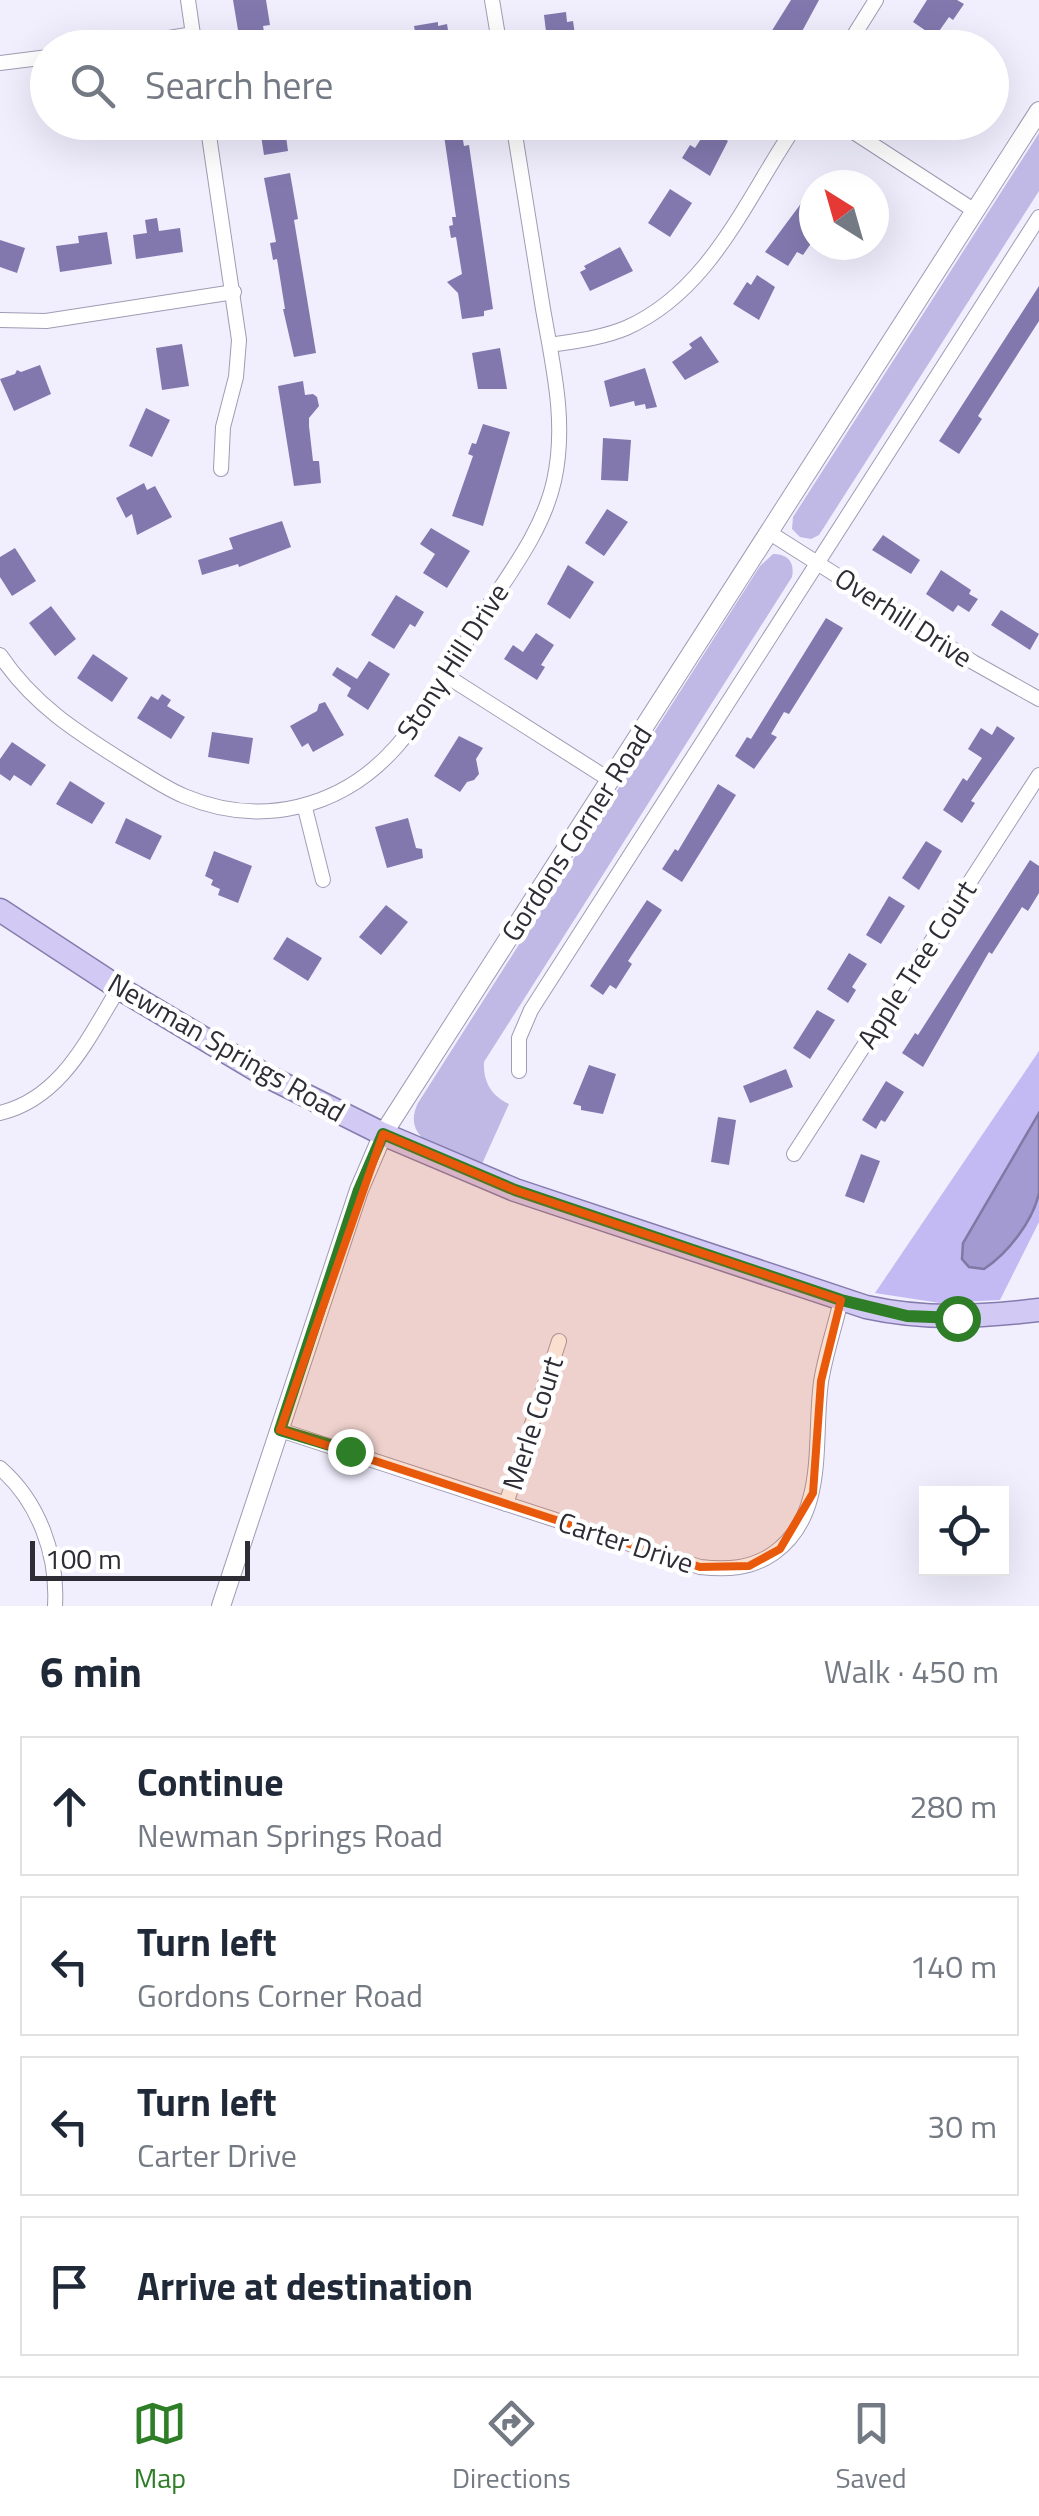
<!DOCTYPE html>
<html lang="en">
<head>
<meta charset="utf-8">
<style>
  :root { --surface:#fff; --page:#f6f6f7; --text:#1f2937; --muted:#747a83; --line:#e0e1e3; --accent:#2e7d27 }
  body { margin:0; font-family:"Titillium Web",sans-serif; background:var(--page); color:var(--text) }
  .controls { position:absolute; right:30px; bottom:30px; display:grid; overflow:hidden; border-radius:0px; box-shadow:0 10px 40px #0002 }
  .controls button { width:90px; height:90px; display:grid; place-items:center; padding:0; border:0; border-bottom:2px solid var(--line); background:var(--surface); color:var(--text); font:50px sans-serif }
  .compass { position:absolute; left:799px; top:170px; width:90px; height:90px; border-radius:50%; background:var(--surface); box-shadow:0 10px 40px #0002; rotate:323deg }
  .scale { position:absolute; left:30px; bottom:25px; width:220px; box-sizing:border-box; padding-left:10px; border:5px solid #2e2c35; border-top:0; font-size:28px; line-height:35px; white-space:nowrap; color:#2e2c35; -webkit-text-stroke:8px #fff; paint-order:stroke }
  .stop { position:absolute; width:30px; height:30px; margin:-22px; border:8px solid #2e7d27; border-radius:50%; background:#fff }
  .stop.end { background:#2e7d27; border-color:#fff; box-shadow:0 2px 10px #0008 }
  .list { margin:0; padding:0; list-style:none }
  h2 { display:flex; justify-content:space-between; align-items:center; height:130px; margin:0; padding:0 40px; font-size:42px }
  h2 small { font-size:32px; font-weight:400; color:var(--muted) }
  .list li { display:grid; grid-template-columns:65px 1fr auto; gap:30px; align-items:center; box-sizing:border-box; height:140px; margin:0 20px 20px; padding:0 20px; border:2px solid var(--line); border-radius:0px }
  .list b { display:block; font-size:38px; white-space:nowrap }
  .list p { margin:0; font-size:32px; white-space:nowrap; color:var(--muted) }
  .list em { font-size:32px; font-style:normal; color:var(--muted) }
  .icon { flex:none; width:55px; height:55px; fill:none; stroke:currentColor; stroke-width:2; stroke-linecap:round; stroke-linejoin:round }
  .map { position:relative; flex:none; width:1039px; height:1606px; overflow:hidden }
  .search { position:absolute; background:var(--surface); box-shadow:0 10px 40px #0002; left:30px; right:30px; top:30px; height:110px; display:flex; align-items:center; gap:25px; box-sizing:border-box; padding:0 35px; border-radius:55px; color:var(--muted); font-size:38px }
  .sheet { height:770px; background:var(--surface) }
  nav { display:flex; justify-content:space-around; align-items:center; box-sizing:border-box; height:140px; border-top:2px solid var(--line); background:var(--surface); font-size:28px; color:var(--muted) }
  nav a { display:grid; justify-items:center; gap:5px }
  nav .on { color:var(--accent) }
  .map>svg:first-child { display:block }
  .green { fill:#c0b9e6 }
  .forest { fill:#c3b9f3 }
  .water { fill:#a49ad2; stroke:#8179a3; stroke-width:2.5 }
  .building { fill:#8278ae }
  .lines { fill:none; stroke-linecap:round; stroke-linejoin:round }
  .minor-casing { stroke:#9f9cb3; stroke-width:16 }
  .tertiary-casing { stroke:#9f9cb3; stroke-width:20 }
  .primary-casing { stroke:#857cad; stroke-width:25 }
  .minor { stroke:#fff; stroke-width:14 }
  .tertiary { stroke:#fff; stroke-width:18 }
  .primary { stroke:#d2caf4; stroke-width:22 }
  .route { stroke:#2e7d27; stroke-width:12 }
  .marked { fill:#e8590c; fill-opacity:0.2; stroke:#e8590c; stroke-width:8; stroke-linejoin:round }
  .labels { text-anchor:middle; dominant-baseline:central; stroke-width:9; stroke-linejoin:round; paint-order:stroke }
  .street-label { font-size:28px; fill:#2e2c35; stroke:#fff }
</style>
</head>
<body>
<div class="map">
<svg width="1039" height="1606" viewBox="0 0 1039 1606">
  <rect width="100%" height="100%" fill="#f1effe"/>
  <g class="green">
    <polygon points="1039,133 1039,191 819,535 811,539 800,537 792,529 793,517"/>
    <path d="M 773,554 C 788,554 795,562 792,577 L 484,1062 C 483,1081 491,1096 509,1104 L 482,1164 C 454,1154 398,1144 418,1103 L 760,566 Z"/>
  </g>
  <polygon class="forest" points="1039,1051 1039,1222 1000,1300 940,1303 875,1293"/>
  <path class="water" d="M 1039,1113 C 1039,1137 1039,1168 1039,1193 C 1033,1221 1008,1253 984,1269 L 969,1267 L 962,1259 L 963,1243 Z"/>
  <g class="building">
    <polygon points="233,0 266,0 270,25 263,26 267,48 241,48"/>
    <polygon points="791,0 819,0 793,48 761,48"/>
    <polygon points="927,0 957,0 964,4 953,20 949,17 935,37 913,22"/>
    <polygon points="566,12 567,22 573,21 577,48 548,48 544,15"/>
    <polygon points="438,22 438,26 447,24 451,48 422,48 421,43 417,44 414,26"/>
    <polygon points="259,122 284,122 288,151 264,155"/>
    <polygon points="442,122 460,122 464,146 469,145 493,309 484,311 484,316 462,319 458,293 447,282 462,274 456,237 451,238 449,226 453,225 452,217 456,217"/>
    <polygon points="708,128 728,141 710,176 682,158 690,145 695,148"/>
    <polygon points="290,173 298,219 294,220 316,353 294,357 283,309 285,309 277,259 273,260 270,243 276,242 264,178"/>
    <polygon points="814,186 814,228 807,238 812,242 803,255 797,252 788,266 765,252"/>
    <polygon points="670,189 692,203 670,237 648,223"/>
    <polygon points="157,218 159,231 180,228 183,252 136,259 133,235 147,233 145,220"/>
    <polygon points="107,232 112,264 60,272 56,246 79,243 78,236"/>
    <polygon points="0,240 25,248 17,273 0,267"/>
    <polygon points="620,247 633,271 590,291 580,272 586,269 584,266"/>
    <polygon points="757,275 775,287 759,320 733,304 747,282 751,285"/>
    <polygon points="1039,286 1039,321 978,416 982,419 959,454 939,441"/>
    <polygon points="701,336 719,362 685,380 672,362 692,348 689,344"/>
    <polygon points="182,344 189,386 162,390 156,348"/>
    <polygon points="500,348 507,389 478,389 472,353"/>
    <polygon points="40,365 51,394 14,411 0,379 15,374 17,370 21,372"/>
    <polygon points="645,368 657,407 646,409 645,404 635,406 634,401 610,407 604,381"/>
    <polygon points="303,381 305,395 313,394 317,397 319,406 309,418 309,426 313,461 319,461 321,483 294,486 278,386"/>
    <polygon points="146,408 170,420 152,457 129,446"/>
    <polygon points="483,424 510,432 483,526 452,516 473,456 468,454 472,443 476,444"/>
    <polygon points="603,438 631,440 628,481 601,480"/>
    <polygon points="144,483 147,490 155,486 172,517 137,535 132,514 126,518 116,498"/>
    <polygon points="607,509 628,522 604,556 585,543"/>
    <polygon points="282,521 291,547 239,567 238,564 202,575 198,560 233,549 229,538"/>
    <polygon points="431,528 470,551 447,588 423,573 435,554 420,544"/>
    <polygon points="883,535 920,560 911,574 872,550"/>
    <polygon points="15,548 36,581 12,596 0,577 0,557"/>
    <polygon points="568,565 594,582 570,619 547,604"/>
    <polygon points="941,570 971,590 969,594 978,599 969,612 958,605 953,612 926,594"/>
    <polygon points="396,595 424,612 415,627 410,624 394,649 371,635"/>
    <polygon points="51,606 76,639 55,656 29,623"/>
    <polygon points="1001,610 1039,634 1030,650 991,625"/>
    <polygon points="826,618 843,628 789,714 784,712 771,734 777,737 754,769 735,756 747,737 751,739"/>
    <polygon points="536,633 554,645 541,665 545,667 537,680 504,659 513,645 523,652"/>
    <polygon points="93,654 128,678 112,702 77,678"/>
    <polygon points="369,661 390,674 368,710 347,696 351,688 332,675 337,667 357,679"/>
    <polygon points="162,694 171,700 167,706 185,717 171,739 137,718 151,696 158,700"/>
    <polygon points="325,702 344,735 313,752 308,743 302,747 290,726 317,711 319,704"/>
    <polygon points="997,726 1015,738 971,801 975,803 962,823 943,810 963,778 967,781 982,758 968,749 981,728 992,735"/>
    <polygon points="212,732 253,738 249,764 208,757"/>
    <polygon points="459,736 483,748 476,759 479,774 474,780 467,782 460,792 434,776"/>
    <polygon points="12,742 46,765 31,786 14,775 10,781 0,774 0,759"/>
    <polygon points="70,781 105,803 92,824 56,804"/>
    <polygon points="718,784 736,795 682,882 662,869 675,849 678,851"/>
    <polygon points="126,818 162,836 150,860 115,843"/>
    <polygon points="408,818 416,848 422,849 423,858 387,868 375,827"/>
    <polygon points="926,841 942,851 919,890 902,878"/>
    <polygon points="214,851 252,866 238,903 218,895 220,889 211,885 213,880 205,876"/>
    <polygon points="1030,860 1039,866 1039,893 1028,911 1022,907 992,954 989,952 923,1067 902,1053 915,1033 918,1035"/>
    <polygon points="889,896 905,906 881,944 866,935"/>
    <polygon points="647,900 662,910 628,961 632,964 616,989 610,985 603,995 590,986"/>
    <polygon points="386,905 408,922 381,955 359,937"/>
    <polygon points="287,937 322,958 308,981 273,959"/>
    <polygon points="849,953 867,964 852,987 856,990 848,1003 827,989"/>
    <polygon points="817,1010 835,1020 810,1059 793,1048"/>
    <polygon points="589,1065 616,1074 603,1114 581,1110 581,1106 573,1104"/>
    <polygon points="786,1069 793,1087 750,1103 743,1086"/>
    <polygon points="886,1081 904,1092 885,1122 881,1120 876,1129 862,1120"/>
    <polygon points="718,1117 736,1120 729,1165 711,1162"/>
    <polygon points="861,1154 880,1161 864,1203 845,1196"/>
  </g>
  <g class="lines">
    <defs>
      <g id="minor">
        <polyline points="188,0 195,48"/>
        <polyline points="492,0 500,48"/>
        <polyline points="109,48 193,34"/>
        <polyline points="846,48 876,0"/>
        <polyline points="0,63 48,57"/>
        <polyline points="207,122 239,340 236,377 223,427 221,469"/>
        <polyline points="838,122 975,211"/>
        <polyline points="0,320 46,321 234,292"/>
        <path d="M 550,345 C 575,341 602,338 626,328 C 712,290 747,196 798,122"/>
        <polyline points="770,533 973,662 1039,699"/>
        <path d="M 0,655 C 34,706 80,734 131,766 C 148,776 165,788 184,796 C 260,828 341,809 396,747 C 427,712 451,667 475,627 C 503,581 542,535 554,481 C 567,423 553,366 543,309 C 533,247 523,185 513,122"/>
        <polyline points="445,675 610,780"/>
        <polyline points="305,808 323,880"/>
        <polyline points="519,1071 519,1038 531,1010 1039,217"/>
        <path d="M 0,1113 C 62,1098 88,1038 119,988"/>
        <polyline points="794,1154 1039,775"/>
        <path d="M 280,1430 L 700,1567 C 727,1570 751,1569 774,1553 C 828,1514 813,1441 821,1382 C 825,1355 835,1327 841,1300"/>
        <path d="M 0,1468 C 39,1502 58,1555 55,1606"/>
        <polyline points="506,1504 559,1341"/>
      </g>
      <polyline id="tertiary" points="221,1606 359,1190 383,1134 1039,111"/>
      <path id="primary" d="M 0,910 L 119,988 L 265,1075 L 383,1134 L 515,1190 L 866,1307 C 925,1320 979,1317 1039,1310"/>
    </defs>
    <use href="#minor" class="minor-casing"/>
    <use href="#tertiary" class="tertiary-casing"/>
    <use href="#primary" class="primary-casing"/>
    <use href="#minor" class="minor"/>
    <use href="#tertiary" class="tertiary"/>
    <use href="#primary" class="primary"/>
  </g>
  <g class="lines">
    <polyline class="route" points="350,1451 280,1430 359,1190 383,1134 515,1190 841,1300 907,1316 957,1318"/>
  </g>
  <path class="marked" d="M 383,1134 L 515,1190 L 841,1300 L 821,1381 L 813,1493 L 780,1549 L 749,1566 L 700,1567 L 280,1430 Z"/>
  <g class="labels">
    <g class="street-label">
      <text transform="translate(904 617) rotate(33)">Overhill Drive</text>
      <text transform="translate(452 661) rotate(-57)">Stony Hill Drive</text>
      <text transform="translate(576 833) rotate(-57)">Gordons Corner Road</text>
      <text transform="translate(916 964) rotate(-57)">Apple Tree Court</text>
      <text transform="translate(227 1047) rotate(30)">Newman Springs Road</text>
      <text transform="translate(532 1423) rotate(-72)">Merle Court</text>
      <text transform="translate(626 1542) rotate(18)">Carter Drive</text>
    </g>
  </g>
</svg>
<div class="controls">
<button><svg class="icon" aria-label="locate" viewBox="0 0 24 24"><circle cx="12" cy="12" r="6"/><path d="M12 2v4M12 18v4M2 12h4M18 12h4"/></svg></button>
</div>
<svg class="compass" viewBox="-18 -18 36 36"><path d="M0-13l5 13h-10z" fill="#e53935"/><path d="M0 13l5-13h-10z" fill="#747a83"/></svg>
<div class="scale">100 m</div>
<div class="stop" style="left:957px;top:1318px"></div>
<div class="stop end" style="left:350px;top:1451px"></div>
<div class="search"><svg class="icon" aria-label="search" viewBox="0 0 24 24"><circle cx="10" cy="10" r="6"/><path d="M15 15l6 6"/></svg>Search here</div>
</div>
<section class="sheet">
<h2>6 min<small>Walk · 450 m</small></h2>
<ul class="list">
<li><svg class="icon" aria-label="ahead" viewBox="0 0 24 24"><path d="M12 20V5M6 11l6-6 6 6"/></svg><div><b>Continue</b><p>Newman Springs Road</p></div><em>280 m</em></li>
<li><svg class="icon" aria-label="left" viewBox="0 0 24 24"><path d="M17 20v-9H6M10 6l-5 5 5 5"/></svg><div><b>Turn left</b><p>Gordons Corner Road</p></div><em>140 m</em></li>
<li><svg class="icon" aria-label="left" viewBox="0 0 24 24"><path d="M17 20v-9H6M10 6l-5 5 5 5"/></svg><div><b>Turn left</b><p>Carter Drive</p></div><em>30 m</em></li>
<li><svg class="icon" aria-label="arrive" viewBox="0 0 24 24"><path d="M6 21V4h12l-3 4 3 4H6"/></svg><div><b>Arrive at destination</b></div></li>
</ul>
</section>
<nav>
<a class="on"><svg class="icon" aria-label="map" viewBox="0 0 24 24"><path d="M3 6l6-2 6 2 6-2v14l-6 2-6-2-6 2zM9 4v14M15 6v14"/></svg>Map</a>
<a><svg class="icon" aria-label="directions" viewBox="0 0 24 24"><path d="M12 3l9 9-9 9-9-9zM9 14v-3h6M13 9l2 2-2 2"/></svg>Directions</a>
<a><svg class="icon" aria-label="saved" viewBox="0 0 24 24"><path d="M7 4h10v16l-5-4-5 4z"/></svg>Saved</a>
</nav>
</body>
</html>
